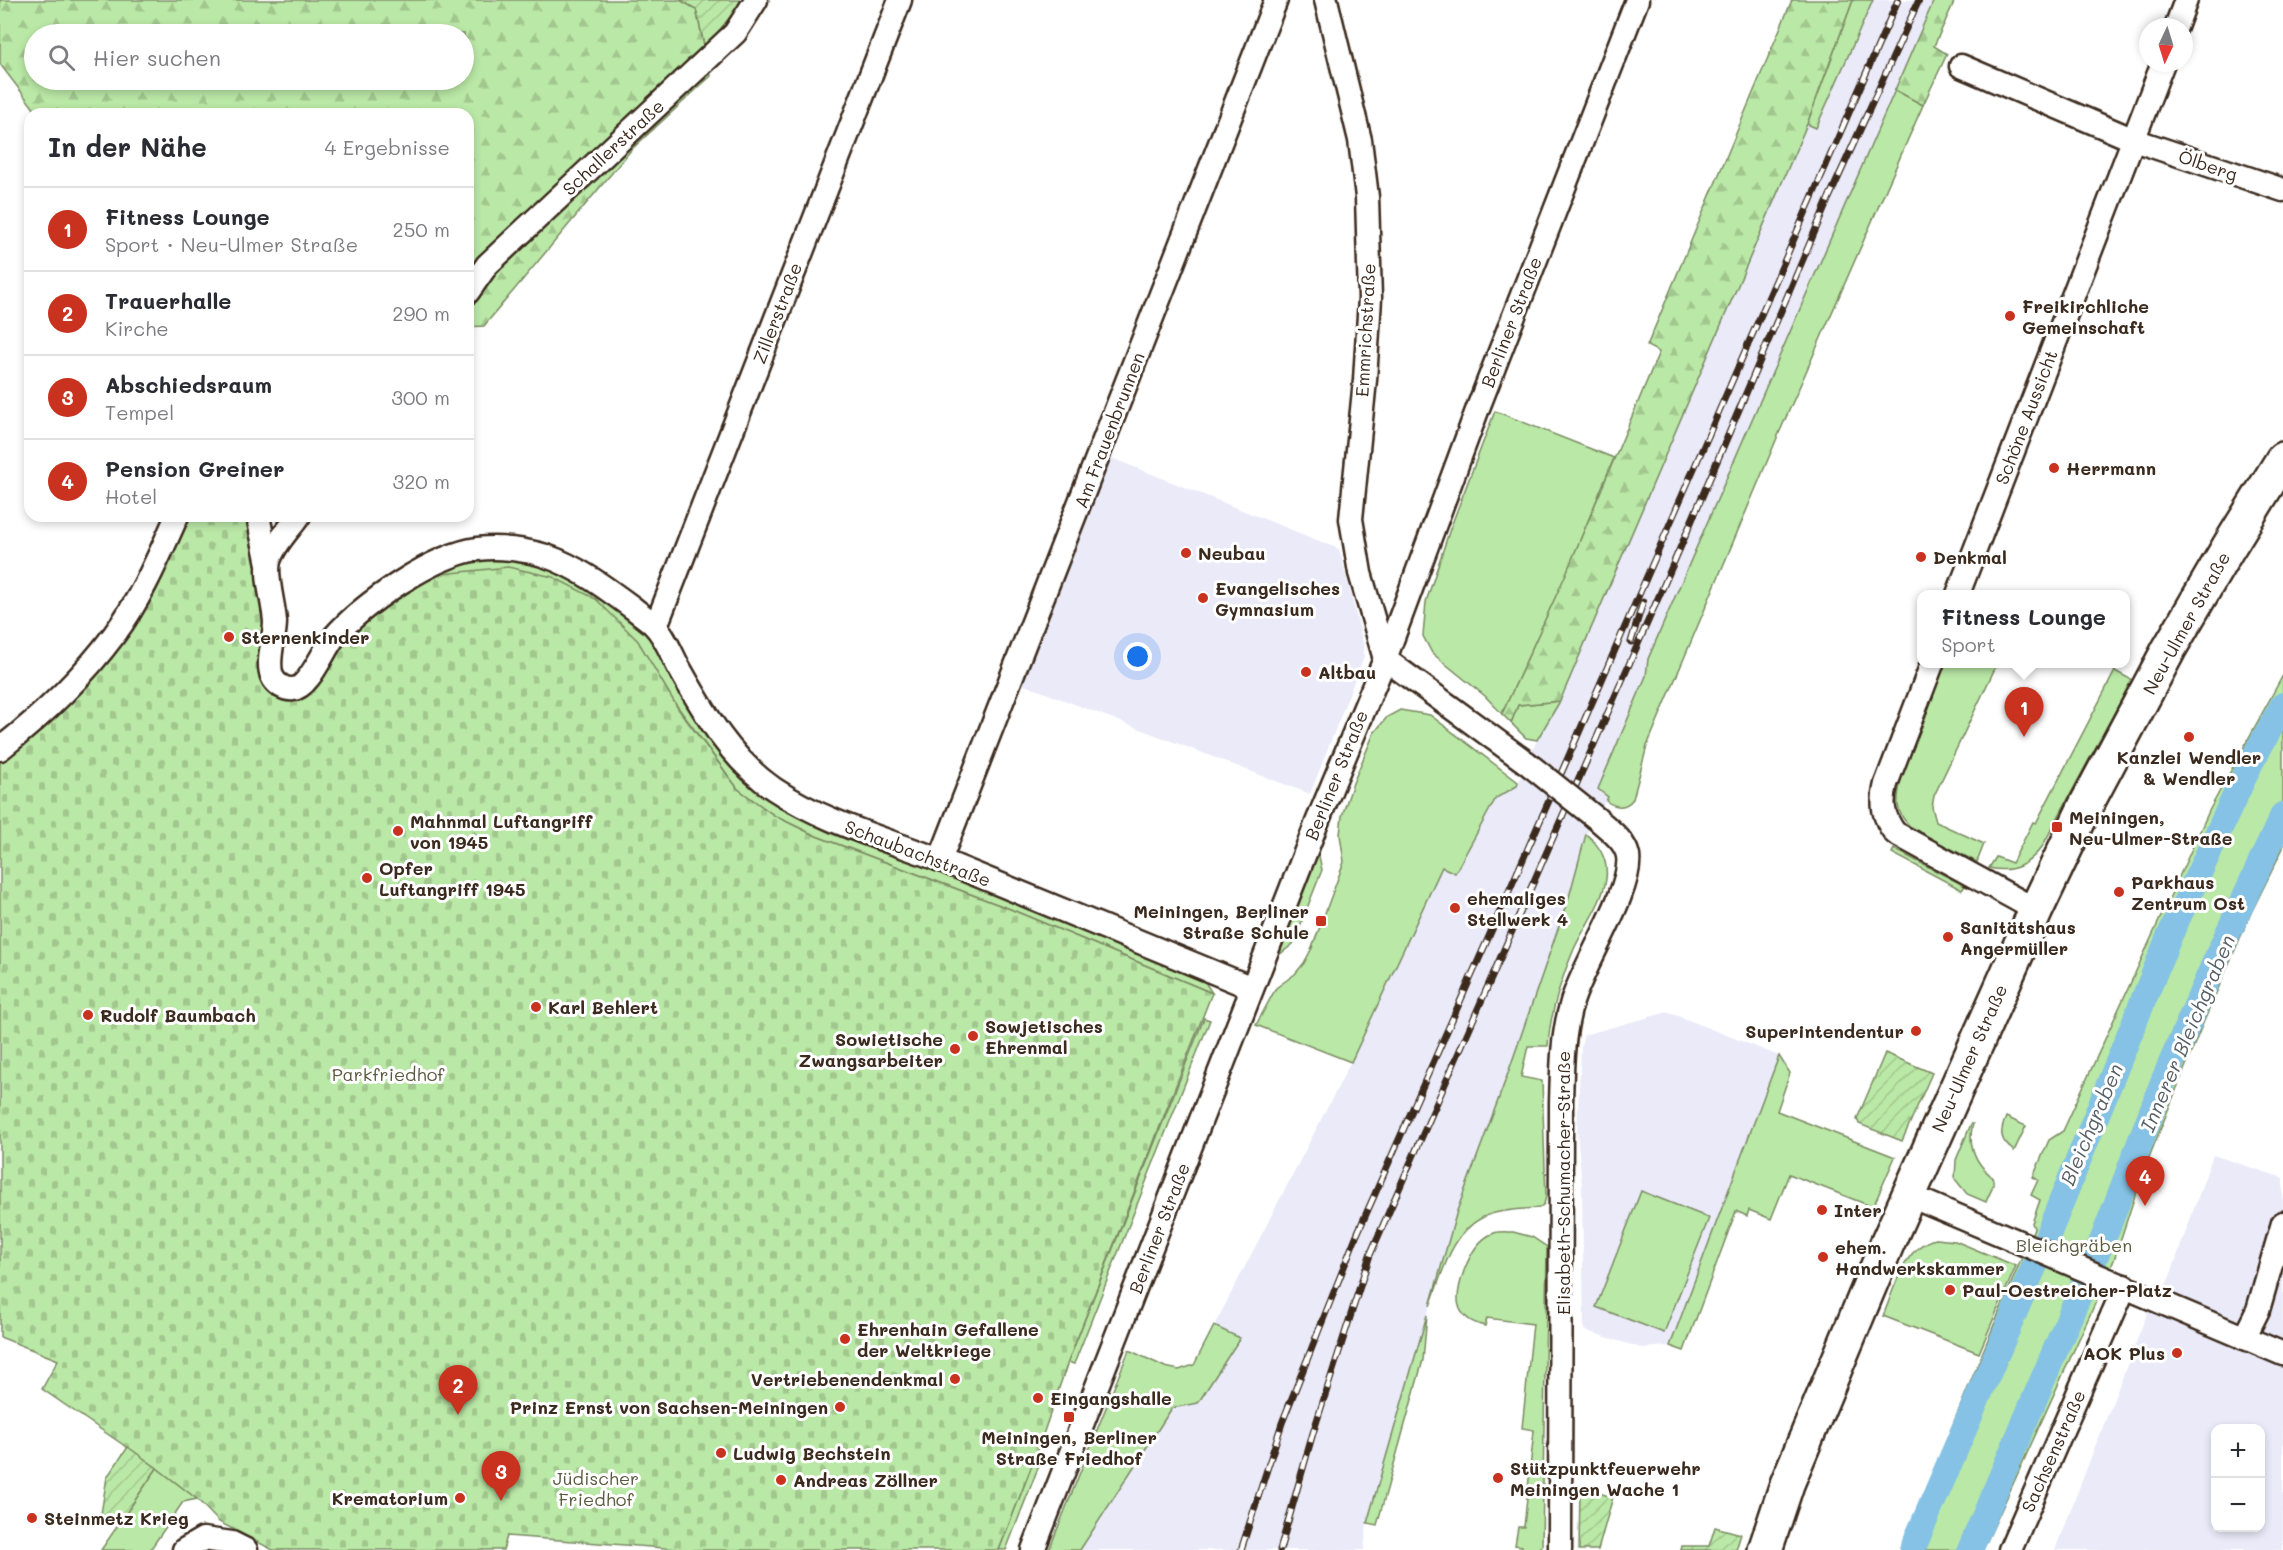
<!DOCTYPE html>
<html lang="de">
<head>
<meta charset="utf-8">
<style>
  :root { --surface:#fff; --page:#f7f7f7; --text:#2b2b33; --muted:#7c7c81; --line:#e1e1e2; --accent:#c8321e }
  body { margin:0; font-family:Mali,sans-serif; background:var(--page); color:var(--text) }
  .controls { position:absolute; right:18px; bottom:18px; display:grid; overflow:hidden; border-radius:12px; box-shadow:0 3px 9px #0003 }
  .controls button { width:54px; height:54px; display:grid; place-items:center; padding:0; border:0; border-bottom:2px solid var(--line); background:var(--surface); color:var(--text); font:30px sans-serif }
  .compass { position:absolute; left:2139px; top:18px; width:54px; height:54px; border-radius:50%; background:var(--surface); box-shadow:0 3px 9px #0003; rotate:184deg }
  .you { position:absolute; left:1138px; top:657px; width:21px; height:21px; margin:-15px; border:4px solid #fff; border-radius:50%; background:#1a73e8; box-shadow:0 0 0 9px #1a73e833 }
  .badge { display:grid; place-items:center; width:39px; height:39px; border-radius:50%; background:var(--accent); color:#fff; font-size:20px; font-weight:700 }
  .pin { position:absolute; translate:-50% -50px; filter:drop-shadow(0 2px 3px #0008) }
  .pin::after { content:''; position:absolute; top:32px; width:21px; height:18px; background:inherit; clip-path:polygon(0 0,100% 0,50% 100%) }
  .popup { position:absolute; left:1917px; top:590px; width:213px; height:78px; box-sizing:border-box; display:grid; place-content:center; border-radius:12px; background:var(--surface); filter:drop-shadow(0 2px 4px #0005); font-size:20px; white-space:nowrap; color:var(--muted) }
  .popup b { font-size:22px; color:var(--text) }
  .popup::after { content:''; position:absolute; left:50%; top:100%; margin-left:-12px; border:12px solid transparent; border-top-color:var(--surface) }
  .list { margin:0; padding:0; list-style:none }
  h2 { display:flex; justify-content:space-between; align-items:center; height:78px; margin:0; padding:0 24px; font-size:26px }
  h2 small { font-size:20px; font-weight:400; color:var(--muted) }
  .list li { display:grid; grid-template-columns:39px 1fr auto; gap:18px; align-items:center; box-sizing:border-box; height:84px; padding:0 24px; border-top:2px solid var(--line) }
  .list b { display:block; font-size:22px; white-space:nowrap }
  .list p { margin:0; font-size:20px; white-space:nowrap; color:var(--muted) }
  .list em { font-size:20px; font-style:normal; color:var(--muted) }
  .icon { flex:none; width:33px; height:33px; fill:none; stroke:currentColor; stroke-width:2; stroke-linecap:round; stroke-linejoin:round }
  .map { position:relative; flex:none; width:2283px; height:1550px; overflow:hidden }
  .search { position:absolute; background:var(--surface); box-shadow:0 3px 9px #0003; left:24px; top:24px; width:450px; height:66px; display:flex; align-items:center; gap:15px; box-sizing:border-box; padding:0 21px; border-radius:33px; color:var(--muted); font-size:22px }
  .panel { position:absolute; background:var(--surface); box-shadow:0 3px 9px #0003; left:24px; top:108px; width:450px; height:414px; border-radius:18px }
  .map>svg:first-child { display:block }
  .built { fill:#eaeaf9; fill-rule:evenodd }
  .green { fill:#bae8a6; stroke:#7a8962; stroke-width:1.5 }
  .forest { fill:url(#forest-firs); stroke:#7a8962; stroke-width:1.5; fill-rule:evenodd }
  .cemetery { fill:url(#cemetery-stones); stroke:#7a8962; stroke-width:1.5 }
  .garden { fill:url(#garden-furrows); stroke:#7a8962; stroke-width:1.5 }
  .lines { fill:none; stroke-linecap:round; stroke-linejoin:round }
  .canal { stroke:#85c2e5; stroke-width:26 }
  .street-casing { stroke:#3b2a1e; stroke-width:27 }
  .secondary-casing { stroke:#3b2a1e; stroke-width:38 }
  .street { stroke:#fff; stroke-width:22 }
  .secondary { stroke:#fff; stroke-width:33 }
  .rail-casing { stroke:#3b2a1e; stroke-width:7 }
  .rail { stroke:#fff; stroke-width:4.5; stroke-dasharray:14; stroke-linecap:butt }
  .street-bridge-casing { stroke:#3b2a1e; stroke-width:27; stroke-linecap:butt }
  .street-bridge { stroke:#fff; stroke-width:22 }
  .poi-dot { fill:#c8321e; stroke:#fff; stroke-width:2 }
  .labels { text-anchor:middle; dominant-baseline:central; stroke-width:6; stroke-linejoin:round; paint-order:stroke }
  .street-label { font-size:18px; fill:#3b2a1e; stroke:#fff }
  .poi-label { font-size:18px; font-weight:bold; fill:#3b2a1e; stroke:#fff; text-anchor:start }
  .park-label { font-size:18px; fill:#5b5a40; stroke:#fff }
  .water-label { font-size:20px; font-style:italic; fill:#555f64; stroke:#fff }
</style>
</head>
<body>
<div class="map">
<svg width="2283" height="1550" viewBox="0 0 2283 1550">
  <defs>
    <pattern id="forest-firs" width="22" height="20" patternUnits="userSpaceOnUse" patternTransform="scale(1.5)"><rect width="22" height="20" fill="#bae8a6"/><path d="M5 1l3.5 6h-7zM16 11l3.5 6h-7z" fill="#a1c78e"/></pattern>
    <pattern id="cemetery-stones" width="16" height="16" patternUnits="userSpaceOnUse" patternTransform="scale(1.5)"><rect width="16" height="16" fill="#bae8a6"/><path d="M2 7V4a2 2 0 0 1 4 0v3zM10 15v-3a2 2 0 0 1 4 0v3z" fill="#a1c78e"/></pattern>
    <pattern id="garden-furrows" width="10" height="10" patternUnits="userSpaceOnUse" patternTransform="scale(1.5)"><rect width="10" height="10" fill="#bae8a6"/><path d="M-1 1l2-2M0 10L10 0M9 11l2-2" fill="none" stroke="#a1c78e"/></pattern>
  </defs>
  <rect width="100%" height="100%" fill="#fff"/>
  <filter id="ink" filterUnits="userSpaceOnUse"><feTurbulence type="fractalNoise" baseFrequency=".0167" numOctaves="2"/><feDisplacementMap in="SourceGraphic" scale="12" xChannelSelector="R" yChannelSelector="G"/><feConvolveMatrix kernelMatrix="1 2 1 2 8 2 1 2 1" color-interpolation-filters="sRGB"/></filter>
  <g filter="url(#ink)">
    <g class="built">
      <polygon points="1873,0 1934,0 1648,659 1646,676 1608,797 1584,838 1569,897 1507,1076 1460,1202 1367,1523 1364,1550 1050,1550 1130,1351 1165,1367 1179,1370 1194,1365 1351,1062 1442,867 1455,873 1496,798 1517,786 1537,740 1560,701 1807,124 1816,128"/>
      <polygon points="1109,457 1339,549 1364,646 1364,656 1310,794 1022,684"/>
      <polygon points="1668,1012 1779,1056 1670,1346 1641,1348 1584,1330 1582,1185 1577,1131 1581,1047 1584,1035"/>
      <path d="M 2213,1155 L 2283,1178 L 2283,1550 L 2055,1550 L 2147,1314 L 2169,1279 ZM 2216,1428 L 2260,1428 L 2260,1528 L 2216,1528 Z"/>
    </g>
    <g class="green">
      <polygon points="1853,0 1873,0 1816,128 1807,124"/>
      <path d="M 1895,90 L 1923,105 L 1777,438 L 1647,746 L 1633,799 C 1625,809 1616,808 1606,801 L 1608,797 L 1598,789 L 1646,676 L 1648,659 Z"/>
      <polygon points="1495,411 1614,458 1565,577 1502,714 1485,696 1432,653 1423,636 1426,602 1450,529"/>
      <polygon points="477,559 517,559 546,564 587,583 626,614 647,633 665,659 697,720 732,768 775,802 802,818 842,836 971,884 1205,982 1212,993 1010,909 816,836 775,816 738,789 669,695 433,575"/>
      <path d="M 1945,664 L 1997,664 L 1934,796 L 1932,807 L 1936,822 L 1984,844 L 1977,862 L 1912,829 C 1906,822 1899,815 1898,805 C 1895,775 1933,695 1945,664 Z"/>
      <path d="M 2115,671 L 2132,680 L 2042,847 C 2027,866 2013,873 1989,868 L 1996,857 L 2012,863 L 2033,822 L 2036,823 Z"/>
      <polygon points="2283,675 2283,848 2251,913 2201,1028 2140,1180 2114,1260 2099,1295 1983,1550 1901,1550 2034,1228 2032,1223 2040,1200 2031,1195 2038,1180 2033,1177 2049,1140 2063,1131 2210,809"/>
      <polygon points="1560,701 1537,740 1526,738 1511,723 1518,705"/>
      <polygon points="1400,710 1430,715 1518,782 1517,786 1496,798 1455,873 1442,867 1351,1062 1256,1025 1276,988 1295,974 1304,963 1312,948 1344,862 1340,835 1342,816 1353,783 1374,733 1387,717"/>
      <path d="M 1586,834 C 1630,871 1592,910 1574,949 C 1561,979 1550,1014 1548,1046 L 1528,1046 L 1521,1077 L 1542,1081 L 1546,1197 L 1544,1204 L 1539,1208 C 1523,1209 1504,1209 1488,1215 C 1451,1230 1443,1272 1430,1306 L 1457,1211 L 1507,1076 L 1569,897 Z"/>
      <polygon points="1894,849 1965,886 1962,890 1892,853"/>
      <polygon points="1316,855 1319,856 1322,870 1293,944 1280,954 1278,953"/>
      <polygon points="1204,1018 1210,1020 1074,1364 1068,1362"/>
      <polygon points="1779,1056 1790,1073 1777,1111 1895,1157 1873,1207 1789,1174 1771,1219 1749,1210 1747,1216 1736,1211 1684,1351 1670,1346"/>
      <path d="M 2006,1117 L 2026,1126 L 2014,1151 C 2000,1141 1999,1133 2006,1117 Z"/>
      <path d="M 1971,1124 L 1973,1124 C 1968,1140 1973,1157 1984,1169 C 1987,1173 1992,1175 1993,1180 C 1995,1186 1988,1196 1986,1202 L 1967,1194 L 1955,1179 L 1956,1160 Z"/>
      <polygon points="1641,1191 1709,1218 1664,1333 1596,1307"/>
      <path d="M 1513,1232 L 1532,1237 L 1547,1247 L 1542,1546 L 1536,1550 L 1522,1550 L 1522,1546 L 1515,1545 L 1518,1527 L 1524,1527 L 1534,1430 L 1522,1428 L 1533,1324 L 1487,1318 L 1485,1326 C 1451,1318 1455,1295 1465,1268 C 1471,1254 1478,1239 1494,1233 C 1499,1231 1507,1232 1513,1232 Z"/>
      <path d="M 1936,1239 L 1955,1241 L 2016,1266 L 1979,1353 L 1883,1316 C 1894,1290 1904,1245 1936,1239 Z"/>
      <polygon points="1427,1315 1423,1360 1377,1525 1367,1523"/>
      <polygon points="1214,1326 1240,1338 1198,1403 1172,1408 1080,1550 1049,1550 1129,1350 1165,1367 1179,1370 1194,1365"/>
      <polygon points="1037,1452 1043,1455 1006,1550 999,1550"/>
      <polygon points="157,1468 197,1499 183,1502 150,1550 101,1550"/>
    </g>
    <g class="forest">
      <path d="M 0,0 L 680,0 L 696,9 L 711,76 L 632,149 L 484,326 L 468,327 L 468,114 L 38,114 L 0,64 ZM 34,34 L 464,34 L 464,80 L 34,80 Z"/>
      <polygon points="1792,0 1853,0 1807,124 1560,701 1518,705 1511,723 1502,714 1565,576 1659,352 1647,346"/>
      <polygon points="1934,0 1955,0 1934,46 1947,54 1923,105 1895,90"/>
    </g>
    <polygon class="cemetery" points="186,516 254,516 265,603 264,685 273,697 285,699 395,595 433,575 508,567 553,577 596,599 638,641 679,710 738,789 775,816 816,836 1010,909 1212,993 1068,1362 1037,1452 999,1550 690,1550 507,1536 503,1550 273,1550 219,1522 197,1499 157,1468 42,1389 58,1360 0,1337 0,757 35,729"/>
    <g class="garden">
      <polygon points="680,0 743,0 705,49 696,9"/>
      <polygon points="1885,1053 1932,1073 1902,1141 1859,1124 1857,1119"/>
      <polygon points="128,1447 157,1468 118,1525 101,1514 107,1477"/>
      <polygon points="1580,1488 1613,1497 1598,1550 1579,1550"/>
      <polygon points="1715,1527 1741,1534 1736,1550 1681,1550 1682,1546 1709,1546"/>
    </g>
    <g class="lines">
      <g class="canal">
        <polyline points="1912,1550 2047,1237 2169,937 2250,764 2283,705"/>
        <polyline points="1970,1550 2105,1234 2163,1082 2221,948 2283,815"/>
      </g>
      <defs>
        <g id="street">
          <polyline points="1326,0 1360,140 1367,197 1370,298 1365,380 1351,519 1360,573 1385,659"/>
          <polyline points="2176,27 2186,0"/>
          <polyline points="1961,66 2134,140 2283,190"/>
          <polyline points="468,292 487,265 735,33 756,0"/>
          <polyline points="258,516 268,564"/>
          <path d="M 299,516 C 289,530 274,544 269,561 C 265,577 274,604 275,622 C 275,639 266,660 272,676 C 275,684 285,690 293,689 C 309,688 324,649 334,637 C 364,603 433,555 478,549 C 498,546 527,550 546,556 C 578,567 606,588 633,608 C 640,614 648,619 654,625 C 665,636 671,653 678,666 C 704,712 729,758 774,789 C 825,823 886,839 943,861 C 1046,903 1149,946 1252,988"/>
          <polyline points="1958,594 2163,63"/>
          <polyline points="656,626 900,0"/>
          <polyline points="1385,659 1527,763"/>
          <path d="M 1932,664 L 1886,784 C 1881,804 1883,817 1895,833 L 2036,910"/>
          <path d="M 0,749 C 42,716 82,678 114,635 C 141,599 159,556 177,516"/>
          <polyline points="940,860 1276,0"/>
          <polyline points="1908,1195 2283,1354"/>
          <polyline points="2244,1338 2258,1310 2283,1223"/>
          <polyline points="184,1550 203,1539 232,1543 246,1550"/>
          <polyline points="1033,1550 1318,820 1385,659 1478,408 1637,0"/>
          <path d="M 1560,1550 L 1561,1103 C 1562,1069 1562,1035 1572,1002 C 1583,965 1633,889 1628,856 C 1625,840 1608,829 1596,818"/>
          <polyline points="2010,1550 2125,1286"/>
        </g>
        <polyline id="secondary" points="1765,1550 1787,1484 1887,1244 2036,910 2085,807 2169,649 2228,548 2283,459"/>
      </defs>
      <use href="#street" class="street-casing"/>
      <use href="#secondary" class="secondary-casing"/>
      <use href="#street" class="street"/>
      <use href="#secondary" class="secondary"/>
      <defs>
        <g id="rail">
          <polyline points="1631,642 1643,602"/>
          <polyline points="1241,1550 1282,1423 1355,1239 1567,760 1898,0"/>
          <polyline points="1280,1550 1313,1433 1370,1255 1684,539 1829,198 1919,0"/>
        </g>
      </defs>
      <use href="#rail" class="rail-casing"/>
      <use href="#rail" class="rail"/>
      <defs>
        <polyline id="street-bridge" points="1527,763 1596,818"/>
      </defs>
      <use href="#street-bridge" class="street-bridge-casing"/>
      <use href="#street-bridge" class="street-bridge"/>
    </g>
  </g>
  <g class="poi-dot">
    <circle cx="2010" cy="316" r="6"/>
    <circle cx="2054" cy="468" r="6"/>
    <circle cx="1186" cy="553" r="6"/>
    <circle cx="1921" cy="557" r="6"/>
    <circle cx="1203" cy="598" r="6"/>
    <circle cx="229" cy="637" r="6"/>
    <circle cx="1306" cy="672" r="6"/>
    <circle cx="2189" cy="737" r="6"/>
    <rect x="2051" y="821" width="12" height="12" rx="3"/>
    <circle cx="398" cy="831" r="6"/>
    <circle cx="367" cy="878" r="6"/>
    <circle cx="2119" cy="892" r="6"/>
    <circle cx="1455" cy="908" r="6"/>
    <rect x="1315" y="915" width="12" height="12" rx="3"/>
    <circle cx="1948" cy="937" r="6"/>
    <circle cx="536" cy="1007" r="6"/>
    <circle cx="88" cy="1015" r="6"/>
    <circle cx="1916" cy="1031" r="6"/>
    <circle cx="973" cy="1036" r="6"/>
    <circle cx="955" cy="1049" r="6"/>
    <circle cx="1822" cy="1210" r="6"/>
    <circle cx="1823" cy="1257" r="6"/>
    <circle cx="1950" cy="1290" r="6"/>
    <circle cx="845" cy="1339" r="6"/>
    <circle cx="2177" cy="1353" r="6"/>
    <circle cx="955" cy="1379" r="6"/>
    <circle cx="1038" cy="1398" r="6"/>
    <circle cx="840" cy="1407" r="6"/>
    <rect x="1063" y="1411" width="12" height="12" rx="3"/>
    <circle cx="721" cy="1453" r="6"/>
    <circle cx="1498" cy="1478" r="6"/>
    <circle cx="781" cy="1480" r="6"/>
    <circle cx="460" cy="1498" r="6"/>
    <circle cx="32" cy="1518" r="6"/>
  </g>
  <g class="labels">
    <g class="street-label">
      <text transform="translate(613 147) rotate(-43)">Schallerstraße</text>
      <text transform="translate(2208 165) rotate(19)">Ölberg</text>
      <text transform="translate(777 313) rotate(-69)">Zillerstraße</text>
      <text transform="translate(1511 322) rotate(-69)">Berliner Straße</text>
      <text transform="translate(1365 330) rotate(-87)">Emmrichstraße</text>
      <text transform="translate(2026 417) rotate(-69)">Schöne Aussicht</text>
      <text transform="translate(1109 430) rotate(-69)">Am Frauenbrunnen</text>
      <text transform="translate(2186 623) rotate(-61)">Neu-Ulmer Straße</text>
      <text transform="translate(1336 775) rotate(-68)">Berliner Straße</text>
      <text transform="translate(918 853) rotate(21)">Schaubachstraße</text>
      <text transform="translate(1969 1058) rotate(-66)">Neu-Ulmer Straße</text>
      <text transform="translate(1563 1183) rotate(-90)">Elisabeth-Schumacher-Straße</text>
      <text transform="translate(1159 1228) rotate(-69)">Berliner Straße</text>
      <text transform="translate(2053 1451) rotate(-66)">Sachsenstraße</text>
    </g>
    <g class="poi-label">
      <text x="2022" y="306">Freikirchliche<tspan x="2022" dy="21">Gemeinschaft</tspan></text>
      <text x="2066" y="468">Herrmann</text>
      <text x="1198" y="553">Neubau</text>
      <text x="1933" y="557">Denkmal</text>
      <text x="1215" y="588">Evangelisches<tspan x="1215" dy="21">Gymnasium</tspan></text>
      <text x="241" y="637">Sternenkinder</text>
      <text x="1318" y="672">Altbau</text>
      <text x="2189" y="757" text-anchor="middle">Kanzlei Wendler<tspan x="2189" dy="21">&amp; Wendler</tspan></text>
      <text x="2069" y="817">Meiningen,<tspan x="2069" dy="21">Neu-Ulmer-Straße</tspan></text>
      <text x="410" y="821">Mahnmal Luftangriff<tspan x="410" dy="21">von 1945</tspan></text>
      <text x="379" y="868">Opfer<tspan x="379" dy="21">Luftangriff 1945</tspan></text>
      <text x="2131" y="882">Parkhaus<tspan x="2131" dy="21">Zentrum Ost</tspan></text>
      <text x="1467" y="898">ehemaliges<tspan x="1467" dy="21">Stellwerk 4</tspan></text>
      <text x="1309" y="911" text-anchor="end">Meiningen, Berliner<tspan x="1309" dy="21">Straße Schule</tspan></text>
      <text x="1960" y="927">Sanitätshaus<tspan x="1960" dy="21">Angermüller</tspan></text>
      <text x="548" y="1007">Karl Behlert</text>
      <text x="100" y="1015">Rudolf Baumbach</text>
      <text x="985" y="1026">Sowjetisches<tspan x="985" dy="21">Ehrenmal</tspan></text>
      <text x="1904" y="1031" text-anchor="end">Superintendentur</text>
      <text x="943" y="1039" text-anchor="end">Sowietische<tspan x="943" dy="21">Zwangsarbeiter</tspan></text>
      <text x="1834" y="1210">Inter</text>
      <text x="1835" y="1247">ehem.<tspan x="1835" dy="21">Handwerkskammer</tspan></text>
      <text x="1962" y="1290">Paul-Oestreicher-Platz</text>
      <text x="857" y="1329">Ehrenhain Gefallene<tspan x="857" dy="21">der Weltkriege</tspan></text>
      <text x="2165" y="1353" text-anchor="end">AOK Plus</text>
      <text x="943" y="1379" text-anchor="end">Vertriebenendenkmal</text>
      <text x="1050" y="1398">Eingangshalle</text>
      <text x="828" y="1407" text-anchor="end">Prinz Ernst von Sachsen-Meiningen</text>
      <text x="1069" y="1437" text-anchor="middle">Meiningen, Berliner<tspan x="1069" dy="21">Straße Friedhof</tspan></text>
      <text x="733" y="1453">Ludwig Bechstein</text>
      <text x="1510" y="1468">Stützpunktfeuerwehr<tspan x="1510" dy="21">Meiningen Wache 1</tspan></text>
      <text x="793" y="1480">Andreas Zöllner</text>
      <text x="448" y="1498" text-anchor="end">Krematorium</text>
      <text x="44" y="1518">Steinmetz Krieg</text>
    </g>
    <g class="park-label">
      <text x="388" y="1074">Parkfriedhof</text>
      <text x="2074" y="1245">Bleichgräben</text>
      <text x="596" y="1478">Jüdischer<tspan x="596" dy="21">Friedhof</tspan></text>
    </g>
    <g class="water-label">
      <text transform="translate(2187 1033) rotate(-67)">Innerer Bleichgraben</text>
      <text transform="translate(2091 1124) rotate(-67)">Bleichgraben</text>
    </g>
  </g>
</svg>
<div class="controls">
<button>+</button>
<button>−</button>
</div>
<svg class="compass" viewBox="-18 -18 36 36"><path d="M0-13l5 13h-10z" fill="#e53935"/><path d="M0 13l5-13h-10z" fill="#7c7c81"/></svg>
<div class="you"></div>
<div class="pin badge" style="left:2024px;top:737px">1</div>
<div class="popup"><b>Fitness Lounge</b>Sport</div>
<div class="pin badge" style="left:458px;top:1415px">2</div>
<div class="pin badge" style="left:501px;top:1501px">3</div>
<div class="pin badge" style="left:2145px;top:1206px">4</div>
<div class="search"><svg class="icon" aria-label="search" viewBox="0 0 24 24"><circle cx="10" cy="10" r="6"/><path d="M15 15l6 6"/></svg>Hier suchen</div>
<section class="panel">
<h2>In der Nähe<small>4 Ergebnisse</small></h2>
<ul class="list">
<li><span class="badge">1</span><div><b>Fitness Lounge</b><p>Sport · Neu-Ulmer Straße</p></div><em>250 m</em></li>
<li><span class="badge">2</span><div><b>Trauerhalle</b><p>Kirche</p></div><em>290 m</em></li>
<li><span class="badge">3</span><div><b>Abschiedsraum</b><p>Tempel</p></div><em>300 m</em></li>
<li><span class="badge">4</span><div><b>Pension Greiner</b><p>Hotel</p></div><em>320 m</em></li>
</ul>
</section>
</div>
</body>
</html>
